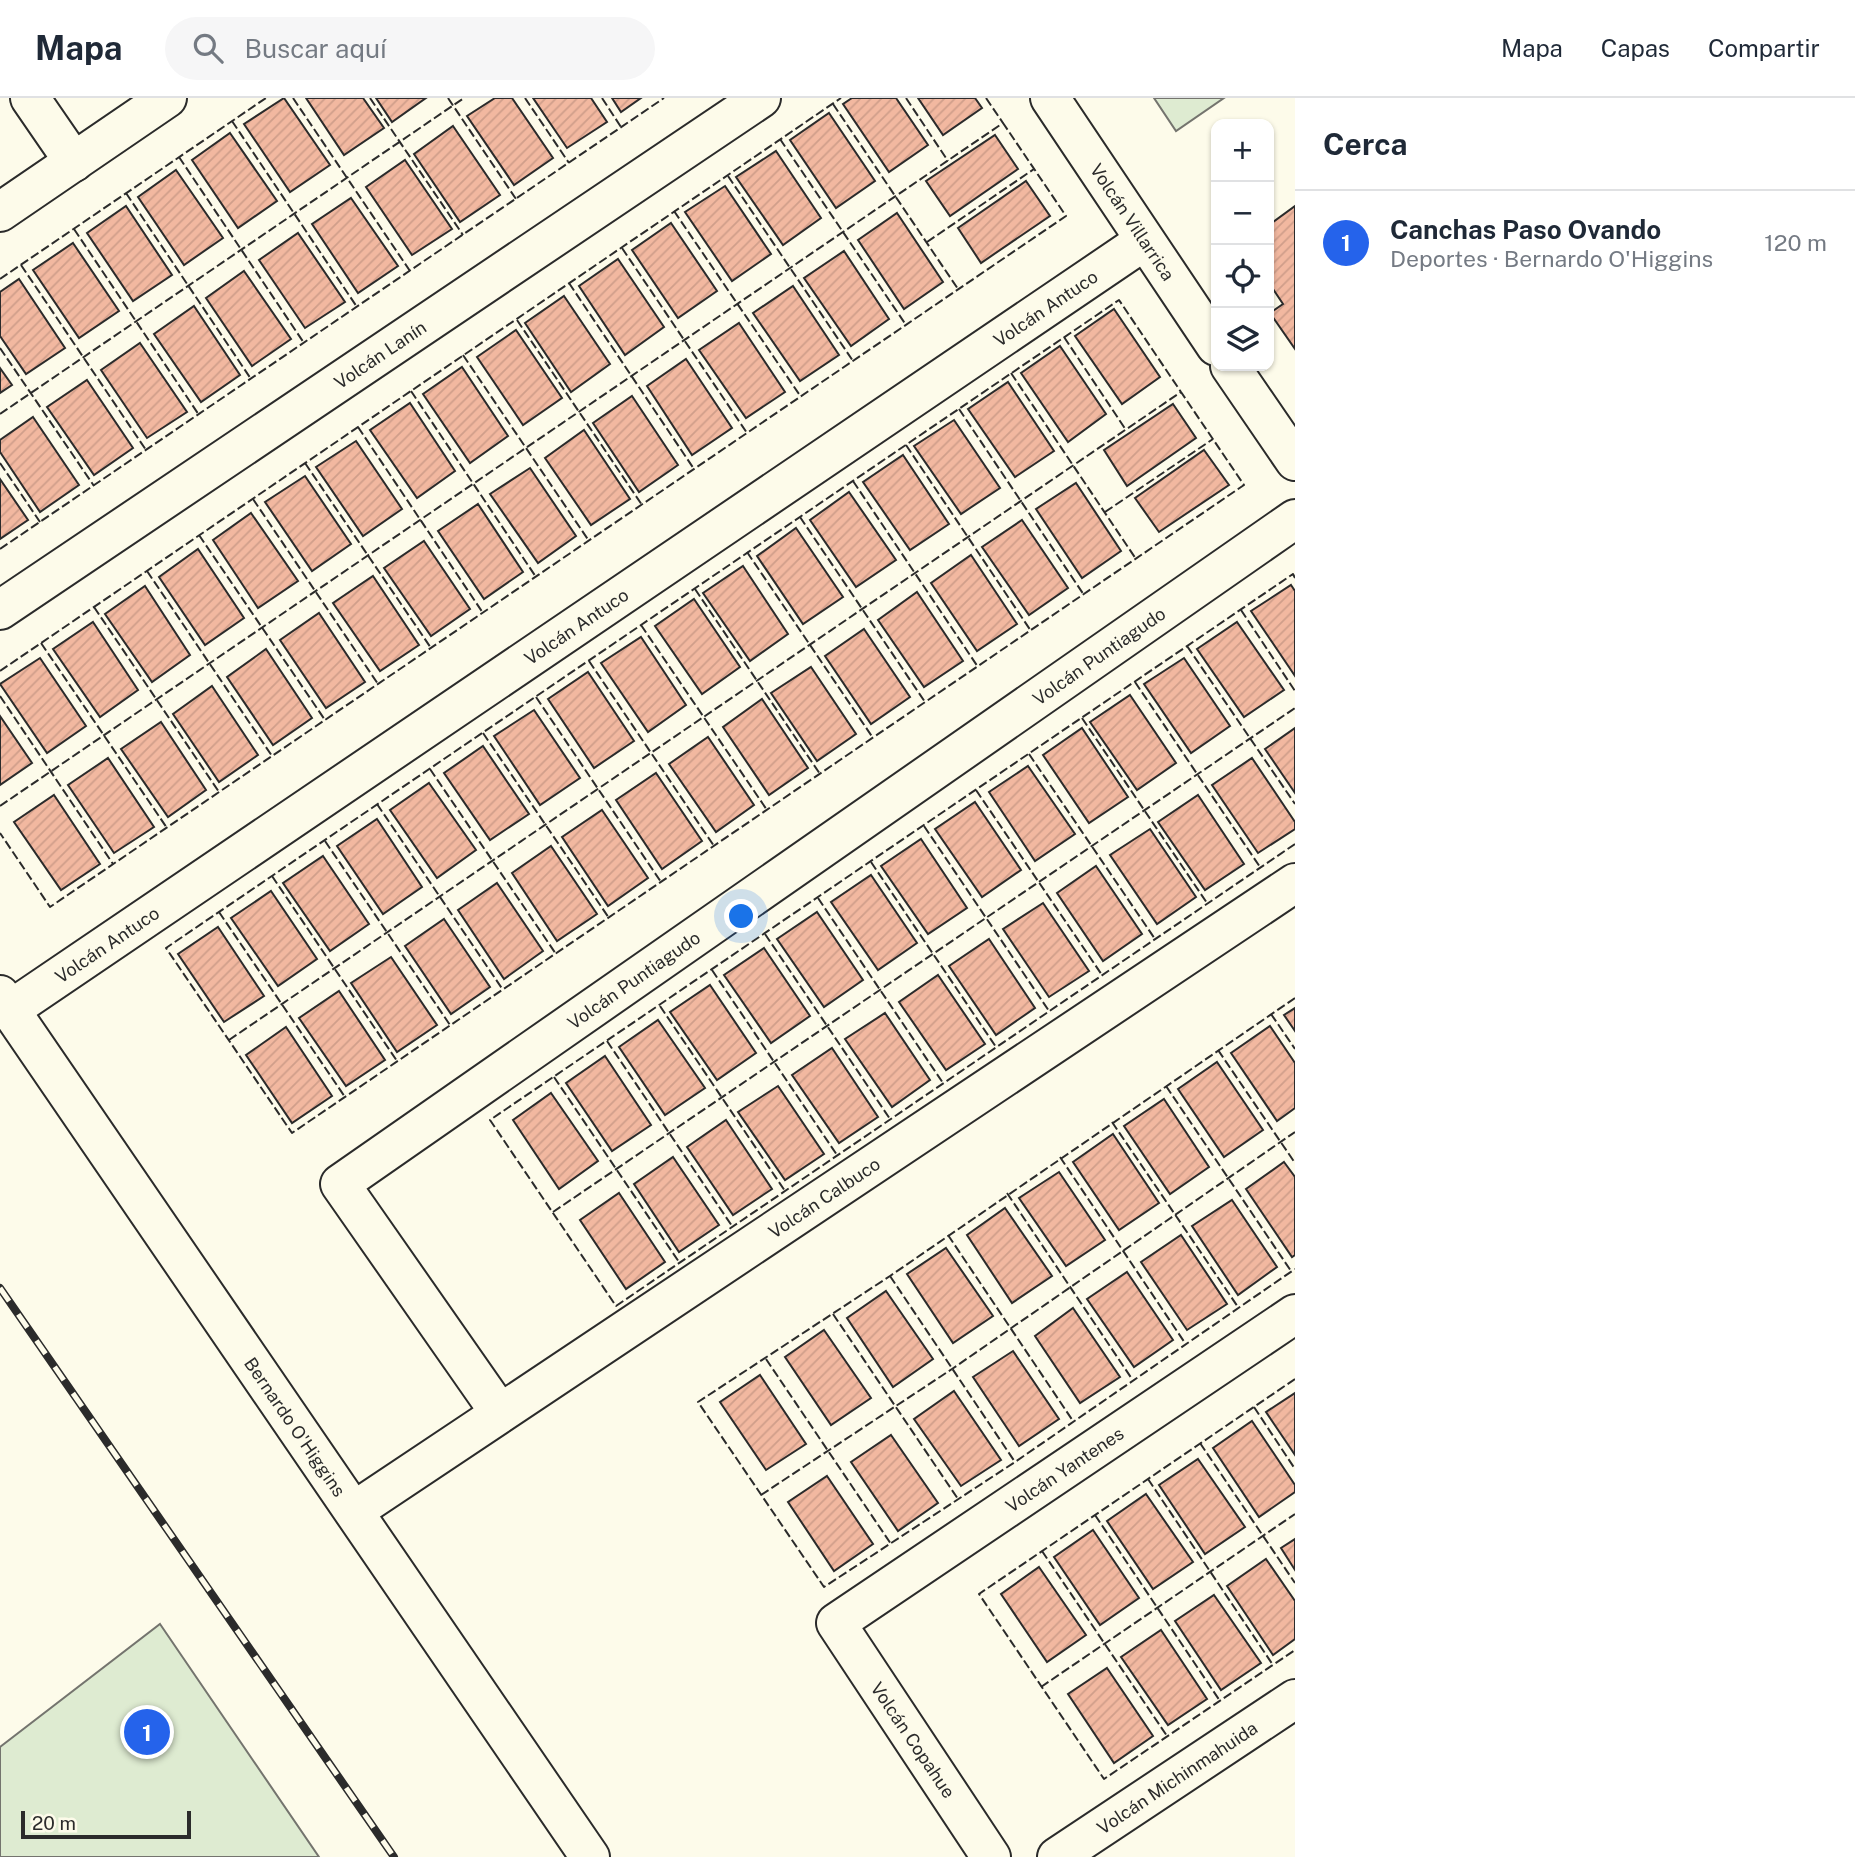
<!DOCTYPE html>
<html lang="es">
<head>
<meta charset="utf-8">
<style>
  :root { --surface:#fff; --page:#f6f6f7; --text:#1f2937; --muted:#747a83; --line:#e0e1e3; --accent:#2563eb }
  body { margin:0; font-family:"Public Sans",sans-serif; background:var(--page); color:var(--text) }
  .controls { position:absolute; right:21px; top:21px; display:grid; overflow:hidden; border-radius:14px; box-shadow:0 2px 5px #0004 }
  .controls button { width:63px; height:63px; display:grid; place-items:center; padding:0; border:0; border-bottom:2px solid var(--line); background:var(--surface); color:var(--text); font:35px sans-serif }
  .scale { position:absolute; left:21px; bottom:18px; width:170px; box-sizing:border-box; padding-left:7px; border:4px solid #2b2b2b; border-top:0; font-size:19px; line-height:24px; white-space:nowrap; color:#2b2b2b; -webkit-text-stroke:5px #fdfbea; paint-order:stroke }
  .you { position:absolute; left:742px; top:819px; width:24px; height:24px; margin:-18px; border:5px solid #fff; border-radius:50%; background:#1a73e8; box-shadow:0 0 0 10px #1a73e833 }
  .badge { display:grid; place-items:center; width:46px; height:46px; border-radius:50%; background:var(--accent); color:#fff; font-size:23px; font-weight:700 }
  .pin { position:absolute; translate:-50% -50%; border:4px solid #fff; box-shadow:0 2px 7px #0006 }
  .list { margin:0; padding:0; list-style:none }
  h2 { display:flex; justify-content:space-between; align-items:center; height:91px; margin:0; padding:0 28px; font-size:30px }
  h2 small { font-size:23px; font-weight:400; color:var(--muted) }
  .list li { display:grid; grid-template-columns:46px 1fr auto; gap:21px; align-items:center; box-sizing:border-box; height:105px; padding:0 28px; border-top:2px solid var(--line) }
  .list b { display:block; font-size:26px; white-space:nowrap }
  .list p { margin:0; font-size:23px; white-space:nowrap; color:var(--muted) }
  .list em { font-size:23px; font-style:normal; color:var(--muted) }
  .icon { flex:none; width:38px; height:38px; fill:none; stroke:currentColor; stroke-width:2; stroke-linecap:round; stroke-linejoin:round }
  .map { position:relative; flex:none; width:1295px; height:1759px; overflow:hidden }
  header { display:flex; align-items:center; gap:42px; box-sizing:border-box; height:98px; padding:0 35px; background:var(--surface); border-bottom:2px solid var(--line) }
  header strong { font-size:33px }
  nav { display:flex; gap:38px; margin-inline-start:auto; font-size:24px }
  .search { width:490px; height:63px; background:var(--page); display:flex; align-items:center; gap:18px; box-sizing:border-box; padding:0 24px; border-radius:38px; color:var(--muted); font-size:26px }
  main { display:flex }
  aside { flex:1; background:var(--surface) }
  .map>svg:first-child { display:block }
  .pitch { fill:#deebd1; stroke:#74746e; stroke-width:2 }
  .building { fill:url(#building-hatch); stroke:#2b2b2b; stroke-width:2 }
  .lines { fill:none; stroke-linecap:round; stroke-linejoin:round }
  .minor-casing { stroke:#2b2b2b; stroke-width:42 }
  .major-casing { stroke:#2b2b2b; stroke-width:42 }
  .minor { stroke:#fdfbea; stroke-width:38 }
  .major { stroke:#fdfbea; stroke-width:38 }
  .rail-casing { stroke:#2b2b2b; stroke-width:8 }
  .rail { stroke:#fdfbea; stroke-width:5; stroke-dasharray:16; stroke-linecap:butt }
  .fence { stroke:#2b2b2b; stroke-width:2; stroke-dasharray:9 3.5; stroke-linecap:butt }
  .labels { text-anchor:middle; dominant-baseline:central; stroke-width:5; stroke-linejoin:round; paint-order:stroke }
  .street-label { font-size:18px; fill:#2b2b2b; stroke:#fdfbea }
</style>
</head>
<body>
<header>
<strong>Mapa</strong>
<div class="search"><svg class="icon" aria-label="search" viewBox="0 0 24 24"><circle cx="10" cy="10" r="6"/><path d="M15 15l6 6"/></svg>Buscar aquí</div>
<nav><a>Mapa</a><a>Capas</a><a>Compartir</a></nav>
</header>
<main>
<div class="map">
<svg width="1295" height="1759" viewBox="0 0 1295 1759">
  <defs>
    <pattern id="building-hatch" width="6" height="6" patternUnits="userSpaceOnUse" patternTransform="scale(1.75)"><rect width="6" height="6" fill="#f2b8a0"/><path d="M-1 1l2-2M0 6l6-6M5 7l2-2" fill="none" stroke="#d09e8a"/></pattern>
  </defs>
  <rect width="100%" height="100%" fill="#fdfbea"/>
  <g class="pitch">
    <polygon points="1154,0 1224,0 1176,33"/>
    <polygon points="160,1526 319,1759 0,1759 0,1649"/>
  </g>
  <g class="building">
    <polygon points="284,0 330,67 290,94 244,26"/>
    <polygon points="306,0 363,0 384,30 344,57"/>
    <polygon points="376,0 426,0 392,24"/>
    <polygon points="495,0 512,0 553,60 514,87 467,18"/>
    <polygon points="533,0 591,0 607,24 567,50"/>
    <polygon points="612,0 641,0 621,14"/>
    <polygon points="852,0 896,0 928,47 889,74 843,6"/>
    <polygon points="918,0 975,0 982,10 943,37"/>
    <polygon points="829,15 875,83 836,110 790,42"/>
    <polygon points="453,28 500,97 460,124 414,56"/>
    <polygon points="230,35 277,103 238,130 192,62"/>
    <polygon points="995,37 1018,71 950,118 926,83"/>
    <polygon points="776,53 821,120 783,147 736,79"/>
    <polygon points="405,62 452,131 412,157 366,89"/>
    <polygon points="176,72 223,140 184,167 138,99"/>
    <polygon points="1026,83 1050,118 981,165 958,130"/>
    <polygon points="725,88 771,156 732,183 685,114"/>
    <polygon points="351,100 398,168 358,195 312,126"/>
    <polygon points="126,108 172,177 133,203 87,135"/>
    <polygon points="1295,108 1295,251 1270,215 1283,206 1269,185 1269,127"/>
    <polygon points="897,115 943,184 904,211 858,142"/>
    <polygon points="671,125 717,193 678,220 632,152"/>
    <polygon points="298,135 345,204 305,230 259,162"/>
    <polygon points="73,145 119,213 79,240 33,172"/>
    <polygon points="844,153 889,221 851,248 804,180"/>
    <polygon points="618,161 664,229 625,257 579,188"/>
    <polygon points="244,173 291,241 252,268 206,200"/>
    <polygon points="19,181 65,250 26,276 0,238 0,194"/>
    <polygon points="793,188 839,257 800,283 753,215"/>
    <polygon points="564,198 610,266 571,294 525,225"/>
    <polygon points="194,208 240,277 201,304 154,236"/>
    <polygon points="1114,211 1160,279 1122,306 1075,238"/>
    <polygon points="739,225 785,294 746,320 699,252"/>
    <polygon points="516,232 562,300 523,327 477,259"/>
    <polygon points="140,245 187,314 147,340 101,272"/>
    <polygon points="1060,248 1106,316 1068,344 1021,275"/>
    <polygon points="686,261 732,330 692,357 647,288"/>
    <polygon points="462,269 508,338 470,365 423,296"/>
    <polygon points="0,270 12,287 0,295"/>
    <polygon points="87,282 133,350 94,377 47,309"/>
    <polygon points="1008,284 1054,353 1015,379 968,311"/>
    <polygon points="632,298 678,367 639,394 593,325"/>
    <polygon points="410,305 455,373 417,400 370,332"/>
    <polygon points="1173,306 1196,340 1127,388 1104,352"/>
    <polygon points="33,319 79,387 40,414 0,354 0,342"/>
    <polygon points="954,322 1000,390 961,416 914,348"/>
    <polygon points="584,332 630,401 591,427 545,360"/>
    <polygon points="356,343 402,411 363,438 316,369"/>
    <polygon points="1204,352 1229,387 1159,434 1135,400"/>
    <polygon points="903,357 949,426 910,452 863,384"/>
    <polygon points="530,370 576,438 538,465 490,396"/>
    <polygon points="305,378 351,446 312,473 265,404"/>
    <polygon points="0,381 28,422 0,441"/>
    <polygon points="1076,385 1121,453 1082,480 1036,411"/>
    <polygon points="849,394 896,462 856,489 810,422"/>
    <polygon points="478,406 523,474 484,501 438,433"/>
    <polygon points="251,415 298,483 258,510 213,442"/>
    <polygon points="1022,422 1068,490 1029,517 982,449"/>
    <polygon points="796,430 843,499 803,526 757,458"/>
    <polygon points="424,443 470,511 431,538 384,470"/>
    <polygon points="198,451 244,520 205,547 159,479"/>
    <polygon points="971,457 1017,526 977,553 931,485"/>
    <polygon points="743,468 788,536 750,563 703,495"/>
    <polygon points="373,478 419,547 380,573 333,505"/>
    <polygon points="1291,487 1295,493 1295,578 1251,513"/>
    <polygon points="145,488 190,557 152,584 105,516"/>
    <polygon points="917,494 963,563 924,589 878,522"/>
    <polygon points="694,501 740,569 702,596 655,528"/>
    <polygon points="319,515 365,584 326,610 280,542"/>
    <polygon points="93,524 138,592 100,619 53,551"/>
    <polygon points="1237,524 1284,592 1244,619 1197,551"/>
    <polygon points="864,531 910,599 871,626 825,558"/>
    <polygon points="641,539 686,607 648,634 601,565"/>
    <polygon points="266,551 312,620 273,647 227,579"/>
    <polygon points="40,560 86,628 47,655 0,586"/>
    <polygon points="1184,560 1230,628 1191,655 1144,586"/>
    <polygon points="811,569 856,636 817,663 771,595"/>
    <polygon points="588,574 634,643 594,670 548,601"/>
    <polygon points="212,588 258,657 219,684 173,616"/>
    <polygon points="1130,597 1176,665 1137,692 1090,624"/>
    <polygon points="762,601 808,670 769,697 723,629"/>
    <polygon points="534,612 580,680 540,707 494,638"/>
    <polygon points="0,618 32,665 0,687"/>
    <polygon points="161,624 206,692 168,719 121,651"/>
    <polygon points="1082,630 1128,699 1089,725 1043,657"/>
    <polygon points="1295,630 1295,695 1265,651"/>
    <polygon points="708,639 754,707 716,734 669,666"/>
    <polygon points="483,648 529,716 490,742 444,675"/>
    <polygon points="108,660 154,729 114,755 68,687"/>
    <polygon points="1252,660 1295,724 1295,731 1258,755 1212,687"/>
    <polygon points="1028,668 1075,736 1035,763 989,694"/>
    <polygon points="656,675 702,743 662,771 616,702"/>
    <polygon points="429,685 476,752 437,780 390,712"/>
    <polygon points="54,697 100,766 61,792 14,724"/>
    <polygon points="1198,697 1244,766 1205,792 1158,724"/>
    <polygon points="975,704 1021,772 982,799 935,731"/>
    <polygon points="602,712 648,780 608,808 562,739"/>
    <polygon points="377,721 422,789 383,816 337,748"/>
    <polygon points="1150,731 1196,799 1157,826 1110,757"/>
    <polygon points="921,741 967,810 928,836 881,768"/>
    <polygon points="551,748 597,816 557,843 512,775"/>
    <polygon points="323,758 369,826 330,853 283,785"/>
    <polygon points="1096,768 1142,836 1103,863 1057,795"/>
    <polygon points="871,777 917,845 878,872 831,804"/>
    <polygon points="497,785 543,853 504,881 458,812"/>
    <polygon points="271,793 317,861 278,888 231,820"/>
    <polygon points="1043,805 1089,873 1049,899 1003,831"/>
    <polygon points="817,814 863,882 824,909 777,841"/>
    <polygon points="444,821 490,889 451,916 405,848"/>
    <polygon points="218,829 264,898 224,924 178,856"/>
    <polygon points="989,841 1035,910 996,937 949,868"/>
    <polygon points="764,850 810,918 771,945 724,877"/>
    <polygon points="391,859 437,927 397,954 351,885"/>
    <polygon points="938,877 985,946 946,972 899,904"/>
    <polygon points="710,887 756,955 717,982 670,914"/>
    <polygon points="339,893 385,962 346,988 299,920"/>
    <polygon points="1295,910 1295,933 1284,917"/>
    <polygon points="885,915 930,982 892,1009 845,941"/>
    <polygon points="658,922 705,990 665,1017 619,949"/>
    <polygon points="1270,928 1295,965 1295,1010 1277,1023 1231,955"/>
    <polygon points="286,929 332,998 292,1025 246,957"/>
    <polygon points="832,950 878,1019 839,1045 792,977"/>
    <polygon points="605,958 651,1027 612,1053 566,985"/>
    <polygon points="1217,964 1263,1032 1224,1059 1178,991"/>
    <polygon points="778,988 824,1056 785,1082 738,1014"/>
    <polygon points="551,995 598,1063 559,1091 513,1022"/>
    <polygon points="1164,1001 1209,1069 1170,1096 1124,1028"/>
    <polygon points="726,1022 772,1091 733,1117 687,1049"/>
    <polygon points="1113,1036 1159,1105 1119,1132 1073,1064"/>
    <polygon points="673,1059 719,1127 679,1154 634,1086"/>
    <polygon points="1284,1064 1295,1079 1295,1157 1292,1159 1246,1091"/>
    <polygon points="1059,1074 1105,1142 1066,1168 1019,1100"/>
    <polygon points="619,1095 665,1164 626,1191 580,1122"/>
    <polygon points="1232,1102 1277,1169 1238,1197 1192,1128"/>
    <polygon points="1005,1110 1052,1178 1012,1205 967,1137"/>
    <polygon points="1181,1137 1227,1206 1187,1232 1141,1164"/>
    <polygon points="946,1150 993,1218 953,1245 907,1176"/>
    <polygon points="1127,1174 1173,1242 1134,1269 1087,1201"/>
    <polygon points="886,1193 933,1261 893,1289 847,1220"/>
    <polygon points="1073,1210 1120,1279 1080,1305 1035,1238"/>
    <polygon points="824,1232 871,1300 831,1327 785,1259"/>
    <polygon points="1013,1253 1059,1321 1019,1348 973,1279"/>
    <polygon points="760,1277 806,1346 766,1372 720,1304"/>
    <polygon points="954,1293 1001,1362 961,1388 914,1321"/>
    <polygon points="1295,1295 1295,1357 1266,1314"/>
    <polygon points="1252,1323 1295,1387 1295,1394 1259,1419 1213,1350"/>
    <polygon points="891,1337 938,1405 898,1433 851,1364"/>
    <polygon points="1198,1361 1245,1429 1205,1456 1159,1387"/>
    <polygon points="827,1378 873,1446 834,1473 788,1404"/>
    <polygon points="1146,1396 1193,1464 1153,1491 1107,1423"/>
    <polygon points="1093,1432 1139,1500 1100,1527 1054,1459"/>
    <polygon points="1295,1441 1295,1472 1281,1450"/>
    <polygon points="1266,1461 1295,1503 1295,1541 1273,1557 1227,1488"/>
    <polygon points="1039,1469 1086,1537 1047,1564 1001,1496"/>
    <polygon points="1214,1497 1261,1565 1221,1592 1175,1523"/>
    <polygon points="1161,1532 1207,1601 1168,1627 1121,1559"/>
    <polygon points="1107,1570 1153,1638 1114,1665 1068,1596"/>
  </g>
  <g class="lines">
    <defs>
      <g id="minor">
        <polyline points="30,0 74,64"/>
        <path id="s1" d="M 1050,0 L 1216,248"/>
        <polyline points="0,114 167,0"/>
        <polyline points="1230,268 1295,363"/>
        <path id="s2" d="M 0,512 L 761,0"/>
        <path id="s3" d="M 10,912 L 1144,143"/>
        <path id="s4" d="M 500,1315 L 340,1086 L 1295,421"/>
        <path id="s5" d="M 354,1413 L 1295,785"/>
        <path id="s6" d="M 991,1759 L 836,1525 L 1295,1216"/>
        <path id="s7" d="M 1057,1759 L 1295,1601"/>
      </g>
      <g id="major">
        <path id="s8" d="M 0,897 L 590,1759"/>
      </g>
    </defs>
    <use href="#minor" class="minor-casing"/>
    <use href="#major" class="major-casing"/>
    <use href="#minor" class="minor"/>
    <use href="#major" class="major"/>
    <defs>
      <polyline id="rail" points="0,1190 394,1759"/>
    </defs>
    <use href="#rail" class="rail-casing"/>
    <use href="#rail" class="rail"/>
    <g class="fence">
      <polyline points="293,0 410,173"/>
      <polyline points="370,0 463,137"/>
      <polyline points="448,0 516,101"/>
      <polyline points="525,0 569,65"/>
      <polyline points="602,0 621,29"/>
      <polyline points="906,0 948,63"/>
      <polyline points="986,0 1003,25"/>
      <polyline points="833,6 958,191"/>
      <polyline points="232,23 357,209"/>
      <polyline points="780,41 906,227"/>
      <polyline points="179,59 304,245"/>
      <polyline points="728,78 853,263"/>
      <polyline points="126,95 251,281"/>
      <polyline points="674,113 801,299"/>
      <polyline points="74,131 199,317"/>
      <polyline points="927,144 1034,71"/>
      <polyline points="622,150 747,335"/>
      <polyline points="21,167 146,352"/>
      <polyline points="0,181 266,0"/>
      <polyline points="569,185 694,371"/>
      <polyline points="517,222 642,407"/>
      <polyline points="1064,239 1126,332"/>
      <polyline points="0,250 94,388"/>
      <polyline points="463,257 589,443"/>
      <polyline points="1011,275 1136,461"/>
      <polyline points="411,293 536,479"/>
      <polyline points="959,311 1084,497"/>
      <polyline points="0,316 464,0"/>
      <polyline points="358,329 483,515"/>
      <polyline points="906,347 1031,533"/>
      <polyline points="0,365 40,424"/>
      <polyline points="305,365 431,550"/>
      <polyline points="853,383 978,569"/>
      <polyline points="253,401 378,586"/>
      <polyline points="1105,414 1213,341"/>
      <polyline points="800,419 925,604"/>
      <polyline points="199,437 325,622"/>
      <polyline points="0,451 664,0"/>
      <polyline points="747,454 873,640"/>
      <polyline points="147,473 272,658"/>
      <polyline points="1295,480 1293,476 490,1022 616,1208 1295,746"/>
      <polyline points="695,491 820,676"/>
      <polyline points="94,509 219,694"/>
      <polyline points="1241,512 1295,593"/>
      <polyline points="641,527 767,712"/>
      <polyline points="41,545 167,730"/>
      <polyline points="1187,548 1295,706"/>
      <polyline points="589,563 714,748"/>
      <polyline points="0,573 841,0"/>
      <polyline points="1135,584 1260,769"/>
      <polyline points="0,598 113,766"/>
      <polyline points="536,599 661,784"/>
      <polyline points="1082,620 1207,805"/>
      <polyline points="483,635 609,820"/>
      <polyline points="1029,656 1155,841"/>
      <polyline points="430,671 556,856"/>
      <polyline points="976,692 1102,877"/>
      <polyline points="377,706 503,892"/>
      <polyline points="0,708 1003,25 1066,118 50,809 0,735"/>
      <polyline points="924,728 1049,913"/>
      <polyline points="325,743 450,927"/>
      <polyline points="871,764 996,949"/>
      <polyline points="272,778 397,963"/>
      <polyline points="818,800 943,985"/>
      <polyline points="219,814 345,999"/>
      <polyline points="765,836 890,1021"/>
      <polyline points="712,872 837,1057"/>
      <polyline points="1295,900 890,1178 698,1304 824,1489 1015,1364 1295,1171"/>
      <polyline points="660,908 785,1093"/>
      <polyline points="1271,916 1295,951"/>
      <polyline points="229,942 1181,294 1244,387 292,1035 166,850 1119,202 1181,294"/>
      <polyline points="607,943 732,1128"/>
      <polyline points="1218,952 1295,1065"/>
      <polyline points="554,979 679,1164"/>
      <polyline points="1166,988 1291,1173"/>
      <polyline points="1112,1024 1238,1209"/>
      <polyline points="1060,1059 1185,1245"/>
      <polyline points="1007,1095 1132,1281"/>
      <polyline points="553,1114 1295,610"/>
      <polyline points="948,1137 1073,1323"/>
      <polyline points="890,1178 1015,1364"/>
      <polyline points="833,1216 958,1401"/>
      <polyline points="766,1261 891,1446"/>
      <polyline points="1295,1281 979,1496 1104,1681 1295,1552"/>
      <polyline points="1254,1309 1295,1371"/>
      <polyline points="1200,1345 1295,1485"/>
      <polyline points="1148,1381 1273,1567"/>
      <polyline points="761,1397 952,1271 1295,1034"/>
      <polyline points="1095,1417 1220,1603"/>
      <polyline points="1042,1453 1167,1638"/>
      <polyline points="1041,1589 1295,1416"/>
    </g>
  </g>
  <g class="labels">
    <g class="street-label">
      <text stroke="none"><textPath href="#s1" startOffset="149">Volcán Villarrica</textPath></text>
      <text stroke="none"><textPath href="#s3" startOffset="1251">Volcán Antuco</textPath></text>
      <text stroke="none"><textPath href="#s2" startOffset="458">Volcán Lanín</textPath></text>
      <text stroke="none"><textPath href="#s3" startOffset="684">Volcán Antuco</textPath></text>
      <text stroke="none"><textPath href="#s4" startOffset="1204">Volcán Puntiagudo</textPath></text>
      <text stroke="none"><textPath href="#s3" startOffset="117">Volcán Antuco</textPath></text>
      <text stroke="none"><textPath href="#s4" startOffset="637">Volcán Puntiagudo</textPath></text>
      <text stroke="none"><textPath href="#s5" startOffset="565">Volcán Calbuco</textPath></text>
      <text stroke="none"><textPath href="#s8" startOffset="523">Bernardo O'Higgins</textPath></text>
      <text stroke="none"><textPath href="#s6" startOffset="556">Volcán Yantenes</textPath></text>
      <text transform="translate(913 1642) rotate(56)">Volcán Copahue</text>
      <text stroke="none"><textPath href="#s7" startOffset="144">Volcán Michinmahuida</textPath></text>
    </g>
  </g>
</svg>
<div class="controls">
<button>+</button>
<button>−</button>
<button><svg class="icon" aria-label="locate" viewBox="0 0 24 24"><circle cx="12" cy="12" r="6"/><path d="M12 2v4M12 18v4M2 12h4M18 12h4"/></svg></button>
<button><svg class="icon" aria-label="layers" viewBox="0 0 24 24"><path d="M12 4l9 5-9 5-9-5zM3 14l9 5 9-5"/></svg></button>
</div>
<div class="scale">20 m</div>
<div class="you"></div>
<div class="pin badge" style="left:147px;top:1634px">1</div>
</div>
<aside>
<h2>Cerca<small></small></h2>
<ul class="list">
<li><span class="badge">1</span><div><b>Canchas Paso Ovando</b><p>Deportes · Bernardo O'Higgins</p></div><em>120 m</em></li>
</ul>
</aside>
</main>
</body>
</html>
